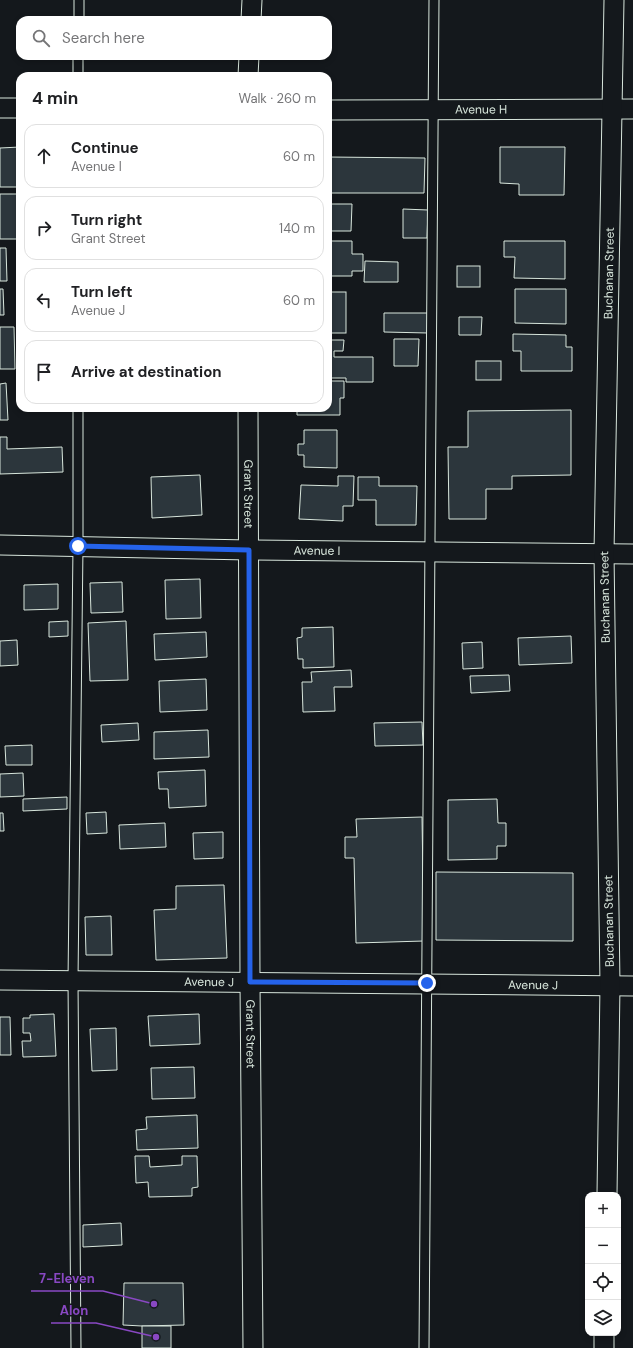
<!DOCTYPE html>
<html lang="en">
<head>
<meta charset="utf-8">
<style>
  :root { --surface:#fff; --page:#f2f2f2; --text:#202124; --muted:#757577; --line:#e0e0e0 }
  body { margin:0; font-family:"DM Sans",sans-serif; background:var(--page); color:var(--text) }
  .controls { position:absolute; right:12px; bottom:12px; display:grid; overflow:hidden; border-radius:8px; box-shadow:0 2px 6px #0003 }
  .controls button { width:36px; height:36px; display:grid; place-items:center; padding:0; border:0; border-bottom:1px solid var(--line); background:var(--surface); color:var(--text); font:20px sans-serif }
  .stop { position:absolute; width:12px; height:12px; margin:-9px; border:3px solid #2563eb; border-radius:50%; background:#fff }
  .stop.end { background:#2563eb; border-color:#fff; box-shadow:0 1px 4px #0008 }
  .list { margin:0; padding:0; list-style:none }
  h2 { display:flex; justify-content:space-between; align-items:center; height:52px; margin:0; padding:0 16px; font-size:17px }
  h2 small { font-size:13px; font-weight:400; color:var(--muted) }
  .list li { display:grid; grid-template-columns:26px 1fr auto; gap:12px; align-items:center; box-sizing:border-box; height:64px; margin:0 8px 8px; padding:0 8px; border:1px solid var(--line); border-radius:12px }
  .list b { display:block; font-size:15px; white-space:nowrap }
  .list p { margin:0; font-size:13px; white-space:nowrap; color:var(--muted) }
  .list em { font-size:13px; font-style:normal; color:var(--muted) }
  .icon { flex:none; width:22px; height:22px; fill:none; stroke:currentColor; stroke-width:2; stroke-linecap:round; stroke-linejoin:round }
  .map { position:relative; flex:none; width:633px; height:1348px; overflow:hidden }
  .search { position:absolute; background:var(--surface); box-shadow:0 2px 6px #0003; left:16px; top:16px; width:316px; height:44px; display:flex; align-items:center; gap:10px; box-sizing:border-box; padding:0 14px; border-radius:12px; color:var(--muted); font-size:15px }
  .panel { position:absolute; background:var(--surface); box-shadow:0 2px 6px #0003; left:16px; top:72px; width:316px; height:340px; border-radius:12px }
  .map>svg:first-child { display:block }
  .building { fill:#2c363c; stroke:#d8e6dc }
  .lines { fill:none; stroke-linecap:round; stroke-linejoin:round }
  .lane-casing { stroke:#d8e6dc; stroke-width:11 }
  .street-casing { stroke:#d8e6dc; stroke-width:21 }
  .lane { stroke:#14181c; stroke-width:9 }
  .street { stroke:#14181c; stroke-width:19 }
  .route { stroke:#2563eb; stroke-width:5 }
  .labels { text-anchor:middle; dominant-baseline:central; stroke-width:3; stroke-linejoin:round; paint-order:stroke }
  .street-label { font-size:12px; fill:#d8e6dc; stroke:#14181c }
  .leader { fill:none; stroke:#8948c3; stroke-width:1.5 }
  .callout-dot { fill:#8948c3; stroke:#14181c; stroke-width:1.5 }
  .callout-label { font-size:13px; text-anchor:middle; font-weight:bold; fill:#8948c3; stroke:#14181c; stroke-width:3; stroke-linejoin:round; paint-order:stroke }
</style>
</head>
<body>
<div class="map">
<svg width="633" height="1348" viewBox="0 0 633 1348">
  <rect width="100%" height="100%" fill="#14181c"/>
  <g class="building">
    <polygon points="20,147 20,187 0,187 0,148"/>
    <polygon points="500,147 565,147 564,195 519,195 519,184 500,183"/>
    <polygon points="328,157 425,158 424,193 328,193"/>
    <rect x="0" y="194" width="20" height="45"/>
    <polygon points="328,204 352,204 351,231 328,231"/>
    <polygon points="403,209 428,210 427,238 403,238"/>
    <polygon points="328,241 352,241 352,254 363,254 363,271 352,271 352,276 328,276"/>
    <polygon points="504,241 565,241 565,279 514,278 515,257 504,257"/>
    <polygon points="0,248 6,248 7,281 0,281"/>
    <polygon points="365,261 398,262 398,282 364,282"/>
    <rect x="457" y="266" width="23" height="21"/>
    <polygon points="0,289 3,289 4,315 0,315"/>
    <polygon points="515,289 566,289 566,324 515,323"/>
    <rect x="328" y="292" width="18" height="41"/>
    <polygon points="384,313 428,313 428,333 384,332"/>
    <polygon points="459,317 482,317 481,335 459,335"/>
    <polygon points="0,327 14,327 15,369 0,369"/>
    <polygon points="513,334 566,335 566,347 572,347 572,371 521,371 521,351 513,351"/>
    <polygon points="394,339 419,339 418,366 394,366"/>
    <polygon points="328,340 344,340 343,351 334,351 334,357 373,357 373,382 346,382 346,378 328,378"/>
    <rect x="476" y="361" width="25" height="19"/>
    <polygon points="328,381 344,381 344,398 340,398 340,415 297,415 297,408 328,408"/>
    <polygon points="6,383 8,420 0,420 0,384"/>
    <polygon points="571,410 571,475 512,476 512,489 486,489 486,519 449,519 448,447 468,447 468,411"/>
    <polygon points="304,430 337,430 337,468 304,467 304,455 298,455 298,444 304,444"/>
    <polygon points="0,437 7,437 7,449 62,447 63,472 0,474"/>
    <polygon points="200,475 202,515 152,518 151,477"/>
    <polygon points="338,476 354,476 353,506 343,506 343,521 299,519 301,485 338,486"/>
    <polygon points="358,477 379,477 379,486 417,486 416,525 376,525 376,500 358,500"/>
    <polygon points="200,579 201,618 166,619 165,580"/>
    <polygon points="122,582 123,612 91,613 90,583"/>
    <polygon points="58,584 58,609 24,610 24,585"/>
    <polygon points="68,621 68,636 49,637 49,622"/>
    <polygon points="126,621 128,680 90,681 88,623"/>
    <polygon points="333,627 334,667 303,668 303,659 298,659 297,638 302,637 302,628"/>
    <polygon points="206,632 207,657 155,660 154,634"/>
    <polygon points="571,636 572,663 519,665 518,638"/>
    <polygon points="17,640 18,665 0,666 0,641"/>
    <polygon points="482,642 483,668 463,669 462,643"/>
    <polygon points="351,670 352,687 334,687 335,711 303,712 302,682 312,682 311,672"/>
    <polygon points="509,675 510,691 471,693 470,676"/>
    <polygon points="206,679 207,710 160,712 159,681"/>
    <polygon points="422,722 423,745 375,746 374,723"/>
    <polygon points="138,723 139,740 102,742 101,725"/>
    <polygon points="208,730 209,757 154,759 154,732"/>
    <polygon points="32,745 32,765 6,765 5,746"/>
    <polygon points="205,770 206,806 169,808 168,789 159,789 158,772"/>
    <polygon points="23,773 24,796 0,797 0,774"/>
    <polygon points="67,797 67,809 23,811 23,799"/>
    <polygon points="497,799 498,823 506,823 506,846 497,846 497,859 448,860 448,800"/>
    <polygon points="106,812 107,833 87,834 86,813"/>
    <polygon points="0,813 3,813 4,831 0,831"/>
    <polygon points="422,817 424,941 356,943 354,858 345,858 345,837 357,837 356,819"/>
    <polygon points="165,823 166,847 120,849 119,825"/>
    <polygon points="223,832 223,858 194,859 193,833"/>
    <polygon points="436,872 573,873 573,941 436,940"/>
    <polygon points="224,885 227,958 156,960 154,910 176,909 176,886"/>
    <polygon points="111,916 112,955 86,955 85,917"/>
    <polygon points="54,1014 56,1056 23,1057 22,1041 31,1041 30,1033 23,1033 23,1018 30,1018 30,1015"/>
    <polygon points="199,1014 200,1044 150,1046 148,1016"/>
    <polygon points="0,1017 10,1017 11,1055 0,1055"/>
    <polygon points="116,1028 117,1070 92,1071 90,1029"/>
    <polygon points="194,1067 195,1098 152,1099 151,1068"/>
    <polygon points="197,1115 198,1148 137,1150 136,1130 147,1129 146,1117"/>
    <polygon points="135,1156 149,1156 150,1167 182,1165 182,1156 197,1156 198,1187 192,1188 192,1196 149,1197 148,1182 136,1183"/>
    <polygon points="121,1223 122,1245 83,1247 83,1225"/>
    <polygon points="124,1283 183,1283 184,1325 142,1326 123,1325"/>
    <rect x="142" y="1326" width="29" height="22"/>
  </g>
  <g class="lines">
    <defs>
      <g id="lane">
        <polyline points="79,20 79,0"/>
        <polyline points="78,76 78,56"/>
        <polyline points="76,1348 73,981 78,546 78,408"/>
        <polyline points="424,1348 434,0"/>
      </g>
      <g id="street">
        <polyline points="251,20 252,0"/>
        <polyline points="248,76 249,56"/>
        <polyline points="0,108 20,108"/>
        <path id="s1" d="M 328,110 L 633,109"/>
        <path id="s2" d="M 248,408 L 250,982 L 253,1348"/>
        <path id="s3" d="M 0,545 L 249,550 L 633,554"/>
        <path id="s4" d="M 0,980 L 633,986"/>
        <path id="s5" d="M 607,1195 L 610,985 L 604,553 L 614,0"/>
        <polyline points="604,1348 604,1333"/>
      </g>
    </defs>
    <use href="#lane" class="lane-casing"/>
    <use href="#street" class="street-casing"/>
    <use href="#lane" class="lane"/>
    <use href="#street" class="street"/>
  </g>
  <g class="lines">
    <polyline class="route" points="78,546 249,550 250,982 427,983"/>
  </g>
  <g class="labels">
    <g class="street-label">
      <text stroke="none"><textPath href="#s1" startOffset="153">Avenue H</textPath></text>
      <text stroke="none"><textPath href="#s5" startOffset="922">Buchanan Street</textPath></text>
      <text stroke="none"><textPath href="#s2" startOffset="86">Grant Street</textPath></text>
      <text stroke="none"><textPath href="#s3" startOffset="317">Avenue I</textPath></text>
      <text transform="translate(605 597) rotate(-91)">Buchanan Street</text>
      <text transform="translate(609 921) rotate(-91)">Buchanan Street</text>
      <text stroke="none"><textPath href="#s4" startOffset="209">Avenue J</textPath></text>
      <text stroke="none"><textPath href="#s4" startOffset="533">Avenue J</textPath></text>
      <text stroke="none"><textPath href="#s2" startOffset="626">Grant Street</textPath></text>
    </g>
  </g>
  <path class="leader" d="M154 1304L103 1291H31M156 1337L96 1323H51"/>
  <g class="callout-dot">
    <circle cx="154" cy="1304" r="4"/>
    <circle cx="156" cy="1337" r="4"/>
  </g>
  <g class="callout-label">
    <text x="67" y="1283">7-Eleven</text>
    <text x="74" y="1315">Alon</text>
  </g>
</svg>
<div class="controls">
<button>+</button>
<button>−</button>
<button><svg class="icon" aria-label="locate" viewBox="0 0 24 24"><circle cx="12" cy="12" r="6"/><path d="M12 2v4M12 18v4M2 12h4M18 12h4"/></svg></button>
<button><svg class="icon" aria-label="layers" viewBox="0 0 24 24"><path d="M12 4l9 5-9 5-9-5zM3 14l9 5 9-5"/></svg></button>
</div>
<div class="stop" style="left:78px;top:546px"></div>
<div class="stop end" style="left:427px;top:983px"></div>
<div class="search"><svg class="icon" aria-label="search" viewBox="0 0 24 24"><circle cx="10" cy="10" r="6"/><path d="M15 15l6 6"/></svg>Search here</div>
<section class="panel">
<h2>4 min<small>Walk · 260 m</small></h2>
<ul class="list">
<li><svg class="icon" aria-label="ahead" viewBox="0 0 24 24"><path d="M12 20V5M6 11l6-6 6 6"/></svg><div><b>Continue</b><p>Avenue I</p></div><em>60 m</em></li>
<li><svg class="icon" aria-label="right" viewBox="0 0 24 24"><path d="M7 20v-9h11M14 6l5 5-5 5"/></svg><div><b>Turn right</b><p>Grant Street</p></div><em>140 m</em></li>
<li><svg class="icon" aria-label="left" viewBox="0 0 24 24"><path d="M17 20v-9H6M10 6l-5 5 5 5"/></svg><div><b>Turn left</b><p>Avenue J</p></div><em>60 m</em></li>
<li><svg class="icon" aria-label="arrive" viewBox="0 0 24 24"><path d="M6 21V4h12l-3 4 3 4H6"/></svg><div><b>Arrive at destination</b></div></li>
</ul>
</section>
</div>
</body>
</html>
